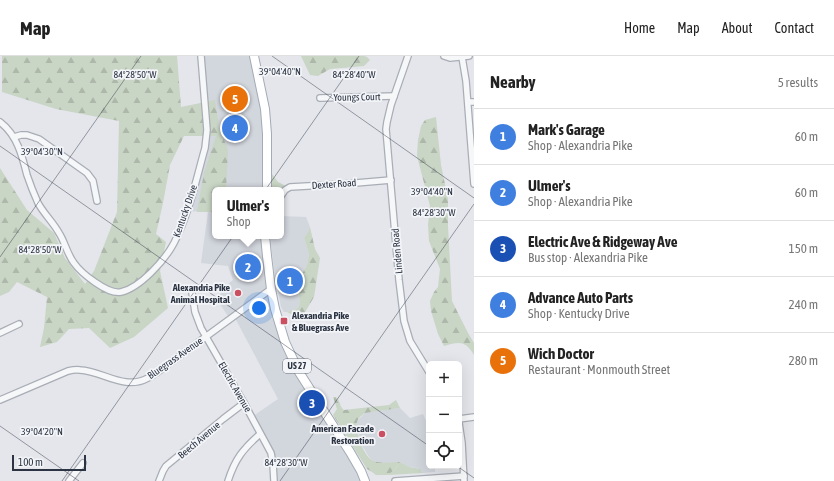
<!DOCTYPE html>
<html lang="en">
<head>
<meta charset="utf-8">
<style>
  :root { --surface:#fff; --page:#f2f2f2; --text:#222; --muted:#767676; --line:#e0e0e0; --accent:#d93025 }
  body { margin:0; font-family:"Asap Condensed",sans-serif; background:var(--page); color:var(--text) }
  .controls { position:absolute; right:12px; bottom:12px; display:grid; overflow:hidden; border-radius:6px; box-shadow:0 4px 16px #0002 }
  .controls button { width:36px; height:36px; display:grid; place-items:center; padding:0; border:0; border-bottom:1px solid var(--line); background:var(--surface); color:var(--text); font:20px sans-serif }
  .scale { position:absolute; left:12px; bottom:10px; width:74px; box-sizing:border-box; padding-left:4px; border:2px solid #2c3443; border-top:0; font-size:11px; line-height:14px; white-space:nowrap; color:#2c3443; -webkit-text-stroke:3px #f3f5f8; paint-order:stroke }
  .you { position:absolute; left:259px; top:252px; width:14px; height:14px; margin:-10px; border:3px solid #fff; border-radius:50%; background:#1a73e8; box-shadow:0 0 0 6px #1a73e833 }
  .badge { display:grid; place-items:center; width:26px; height:26px; border-radius:50%; background:var(--accent); color:#fff; font-size:13px; font-weight:700 }
  .pin { position:absolute; translate:-50% -50%; border:2px solid #fff; box-shadow:0 1px 4px #0006 }
  .popup { position:absolute; left:212px; top:131px; width:72px; height:52px; box-sizing:border-box; display:grid; place-content:center; border-radius:6px; background:var(--surface); filter:drop-shadow(0 1px 3px #0005); font-size:13px; white-space:nowrap; color:var(--muted) }
  .popup b { font-size:15px; color:var(--text) }
  .popup::after { content:''; position:absolute; left:50%; top:100%; margin-left:-8px; border:8px solid transparent; border-top-color:var(--surface) }
  .list { margin:0; padding:0; list-style:none }
  h2 { display:flex; justify-content:space-between; align-items:center; height:52px; margin:0; padding:0 16px; font-size:17px }
  h2 small { font-size:13px; font-weight:400; color:var(--muted) }
  .list li { display:grid; grid-template-columns:26px 1fr auto; gap:12px; align-items:center; box-sizing:border-box; height:56px; padding:0 16px; border-top:1px solid var(--line) }
  .list b { display:block; font-size:15px; white-space:nowrap }
  .list p { margin:0; font-size:13px; white-space:nowrap; color:var(--muted) }
  .list em { font-size:13px; font-style:normal; color:var(--muted) }
  .icon { flex:none; width:22px; height:22px; fill:none; stroke:currentColor; stroke-width:2; stroke-linecap:round; stroke-linejoin:round }
  .map { position:relative; flex:none; width:474px; height:425px; overflow:hidden }
  header { display:flex; align-items:center; gap:24px; box-sizing:border-box; height:56px; padding:0 20px; background:var(--surface); border-bottom:1px solid var(--line) }
  header strong { font-size:19px }
  nav { display:flex; gap:22px; margin-inline-start:auto; font-size:14px }
  main { display:flex }
  aside { flex:1; background:var(--surface) }
  .map>svg:first-child { display:block }
  .built { fill:#d2d6dd }
  .grass { fill:#c9d5c5 }
  .forest { fill:url(#forest-firs) }
  .lines { fill:none; stroke-linecap:round; stroke-linejoin:round }
  .street-casing { stroke:#a9adb5; stroke-width:8 }
  .primary-casing { stroke:#a3abb6; stroke-width:10 }
  .street { stroke:#f6f7f9; stroke-width:5.5 }
  .primary { stroke:#fff; stroke-width:8 }
  .ticks { fill:none; stroke:#2c3443; stroke-width:1; stroke-opacity:0.45 }
  .poi-dot { fill:#ca4f60; stroke:#f3f5f8; stroke-width:1.5 }
  .labels { text-anchor:middle; dominant-baseline:central; stroke-width:3.5; stroke-linejoin:round; paint-order:stroke }
  .shield { fill:#f3f5f8; stroke:#686e79; stroke-width:1 }
  .shield-label { font-size:9px; font-weight:bold; fill:#2c3443 }
  .street-label { font-size:10px; fill:#2c3443; stroke:#f3f5f8 }
  .poi-label { font-size:10px; font-weight:bold; fill:#2c3443; stroke:#f3f5f8; text-anchor:end }
  .ticks-label { font-size:10px; text-anchor:middle; fill:#2c3443; stroke:#f3f5f8; stroke-width:3.5; stroke-linejoin:round; paint-order:stroke }
</style>
</head>
<body>
<header>
<strong>Map</strong>
<nav><a>Home</a><a>Map</a><a>About</a><a>Contact</a></nav>
</header>
<main>
<div class="map">
<svg width="474" height="425" viewBox="0 0 474 425">
  <defs>
    <pattern id="forest-firs" width="22" height="20" patternUnits="userSpaceOnUse"><rect width="22" height="20" fill="#c9d5c5"/><path d="M5 1l3.5 6h-7zM16 11l3.5 6h-7z" fill="#adb7aa"/></pattern>
  </defs>
  <rect width="100%" height="100%" fill="#e4e6eb"/>
  <g class="built">
    <polygon points="201,0 254,0 263,42 267,134 215,134 215,180 265,180 267,200 285,286 365,425 274,425 273,408 252,361 278,343 234,260 230,263 218,245 222,233 233,224 228,210 201,207 208,156 187,155 205,92"/>
    <polygon points="281,160 306,161 310,171 308,176 304,182 309,198 307,209 297,227 300,248 298,252 294,254 287,256 284,256 281,251 274,214 271,189 271,180 281,180"/>
    <polygon points="400,352 410,362 423,358 429,372 429,410 435,410 435,416 423,417 422,415 417,412 409,411 400,406 384,407 373,405 369,401 360,386 357,371 357,365 365,357"/>
  </g>
  <g class="grass">
    <polygon points="272,118 278,126 286,130 281,136 281,134 272,134"/>
    <polygon points="400,406 409,411 420,413 423,417 388,419 395,413"/>
  </g>
  <g class="forest">
    <polygon points="2,0 177,0 181,51 215,44 219,71 228,94 226,134 215,134 215,156 197,156 204,117 216,80 184,80 170,109 163,147 156,178 166,186 160,215 168,252 134,281 110,292 89,272 69,273 57,286 40,291 44,272 47,241 17,226 9,236 0,240 0,112 27,154 54,177 65,202 85,228 94,215 117,156 119,65 56,53 2,36"/>
    <polygon points="301,0 364,0 367,1 370,4 364,10 330,13 318,20 310,19"/>
    <path d="M 436,61 L 441,109 L 448,143 L 448,170 L 452,245 L 468,277 L 474,287 L 474,299 C 465,284 459,286 444,290 L 438,278 L 431,255 L 430,245 L 434,236 L 438,231 L 440,213 L 429,185 L 428,169 L 430,150 L 417,100 L 418,84 L 421,70 L 425,64 Z"/>
    <polygon points="310,171 315,193 320,202 314,241 301,263 287,256 294,254 298,252 300,248 297,227 307,209 309,198 304,182 308,176"/>
    <path d="M 333,341 L 336,341 C 341,346 339,350 344,354 L 389,349 L 396,344 L 400,352 L 365,357 C 362,359 358,362 357,366 C 355,376 364,402 374,405 C 382,408 391,406 400,406 L 395,413 L 388,419 L 376,419 L 372,416 L 367,413 L 333,359 L 337,353 Z"/>
  </g>
  <g class="lines">
    <defs>
      <g id="street">
        <polyline points="408,0 391,49 387,66 386,73 399,224 404,265 410,285 429,316"/>
        <polyline points="444,0 450,2 469,0"/>
        <polyline points="462,1 466,25 474,128"/>
        <polyline points="320,42 394,40"/>
        <polyline points="468,46 474,46"/>
        <path d="M 0,66 C 17,79 22,99 27,119 C 30,128 34,138 38,147 C 44,158 53,166 59,177 C 65,186 67,198 74,207 C 81,217 108,239 121,236 C 140,232 165,204 174,187 C 189,158 196,124 205,92 L 207,74 L 201,0"/>
        <polyline points="14,81 21,79 27,79 39,83 87,117 93,125 97,145"/>
        <polyline points="281,140 285,134 290,131 344,128 391,124"/>
        <polyline points="192,237 195,256 201,272 244,347 271,397 273,408 274,425"/>
        <polyline points="0,277 19,268"/>
        <path d="M 0,344 L 68,315 C 72,314 76,313 80,314 C 103,315 124,335 148,322 C 152,320 155,318 159,315 L 271,233"/>
        <polyline points="459,363 474,361"/>
        <polyline points="459,367 462,387 464,425"/>
        <polyline points="69,425 83,407"/>
        <polyline points="159,425 163,415 166,410 223,363 244,347"/>
        <path d="M 228,425 C 235,403 243,393 260,378"/>
        <polyline points="395,425 464,420"/>
      </g>
      <g id="primary">
        <polyline points="254,0 265,53 267,78 267,134"/>
        <polyline points="265,180 267,200 271,233 275,253 285,286 299,316 325,357 350,396 361,415 365,425"/>
      </g>
    </defs>
    <use href="#street" class="street-casing"/>
    <use href="#primary" class="primary-casing"/>
    <use href="#street" class="street"/>
    <use href="#primary" class="primary"/>
  </g>
  <path class="ticks" d="M 272,0 L 474,142M 0,90 L 429,390M 0,201 L 141,0M 0,370 L 79,425M 457,410 L 474,422M 62,425 L 359,0M 280,425 L 474,148"/>
  <g class="poi-dot">
    <circle cx="238" cy="237" r="4"/>
    <rect x="280" y="261" width="8" height="8" rx="2"/>
    <circle cx="382" cy="378" r="4"/>
  </g>
  <g class="labels">
    <rect class="shield" x="283" y="303" width="28" height="14" rx="3"/>
    <g class="shield-label">
      <text x="297" y="310">US 27</text>
    </g>
    <g class="street-label">
      <text transform="translate(357 41) rotate(-1)">Youngs Court</text>
      <text transform="translate(334 128) rotate(-4)">Dexter Road</text>
      <text transform="translate(185 155) rotate(-71)">Kentucky Drive</text>
      <text transform="translate(397 195) rotate(-95)">Linden Road</text>
      <text transform="translate(175 302) rotate(-35)">Bluegrass Avenue</text>
      <text transform="translate(235 331) rotate(60)">Electric Avenue</text>
      <text transform="translate(199 384) rotate(-40)">Beech Avenue</text>
    </g>
    <g class="poi-label">
      <text x="230" y="231">Alexandria Pike<tspan x="230" dy="12">Animal Hospital</tspan></text>
      <text x="292" y="259" text-anchor="start">Alexandria Pike<tspan x="292" dy="12">&amp; Bluegrass Ave</tspan></text>
      <text x="374" y="372">American Facade<tspan x="374" dy="12">Restoration</tspan></text>
    </g>
  </g>
  <g class="ticks-label">
    <text x="280" y="19">39°04'40"N</text>
    <text x="135" y="22">84°28'50"W</text>
    <text x="354" y="22">84°28'40"W</text>
    <text x="42" y="99">39°04'30"N</text>
    <text x="432" y="139">39°04'40"N</text>
    <text x="434" y="160">84°28'30"W</text>
    <text x="40" y="197">84°28'50"W</text>
    <text x="42" y="379">39°04'20"N</text>
    <text x="286" y="410">84°28'30"W</text>
  </g>
</svg>
<div class="controls">
<button>+</button>
<button>−</button>
<button><svg class="icon" aria-label="locate" viewBox="0 0 24 24"><circle cx="12" cy="12" r="6"/><path d="M12 2v4M12 18v4M2 12h4M18 12h4"/></svg></button>
</div>
<div class="scale">100 m</div>
<div class="you"></div>
<div class="pin badge" style="left:290px;top:225px;background:#3f7fe0">1</div>
<div class="pin badge" style="left:248px;top:211px;background:#3f7fe0">2</div>
<div class="popup"><b>Ulmer's</b>Shop</div>
<div class="pin badge" style="left:312px;top:347px;background:#1a4fb4">3</div>
<div class="pin badge" style="left:235px;top:72px;background:#3f7fe0">4</div>
<div class="pin badge" style="left:235px;top:43px;background:#e8710a">5</div>
</div>
<aside>
<h2>Nearby<small>5 results</small></h2>
<ul class="list">
<li><span class="badge" style="background:#3f7fe0">1</span><div><b>Mark's Garage</b><p>Shop · Alexandria Pike</p></div><em>60 m</em></li>
<li><span class="badge" style="background:#3f7fe0">2</span><div><b>Ulmer's</b><p>Shop · Alexandria Pike</p></div><em>60 m</em></li>
<li><span class="badge" style="background:#1a4fb4">3</span><div><b>Electric Ave &amp; Ridgeway Ave</b><p>Bus stop · Alexandria Pike</p></div><em>150 m</em></li>
<li><span class="badge" style="background:#3f7fe0">4</span><div><b>Advance Auto Parts</b><p>Shop · Kentucky Drive</p></div><em>240 m</em></li>
<li><span class="badge" style="background:#e8710a">5</span><div><b>Wich Doctor</b><p>Restaurant · Monmouth Street</p></div><em>280 m</em></li>
</ul>
</aside>
</main>
</body>
</html>
